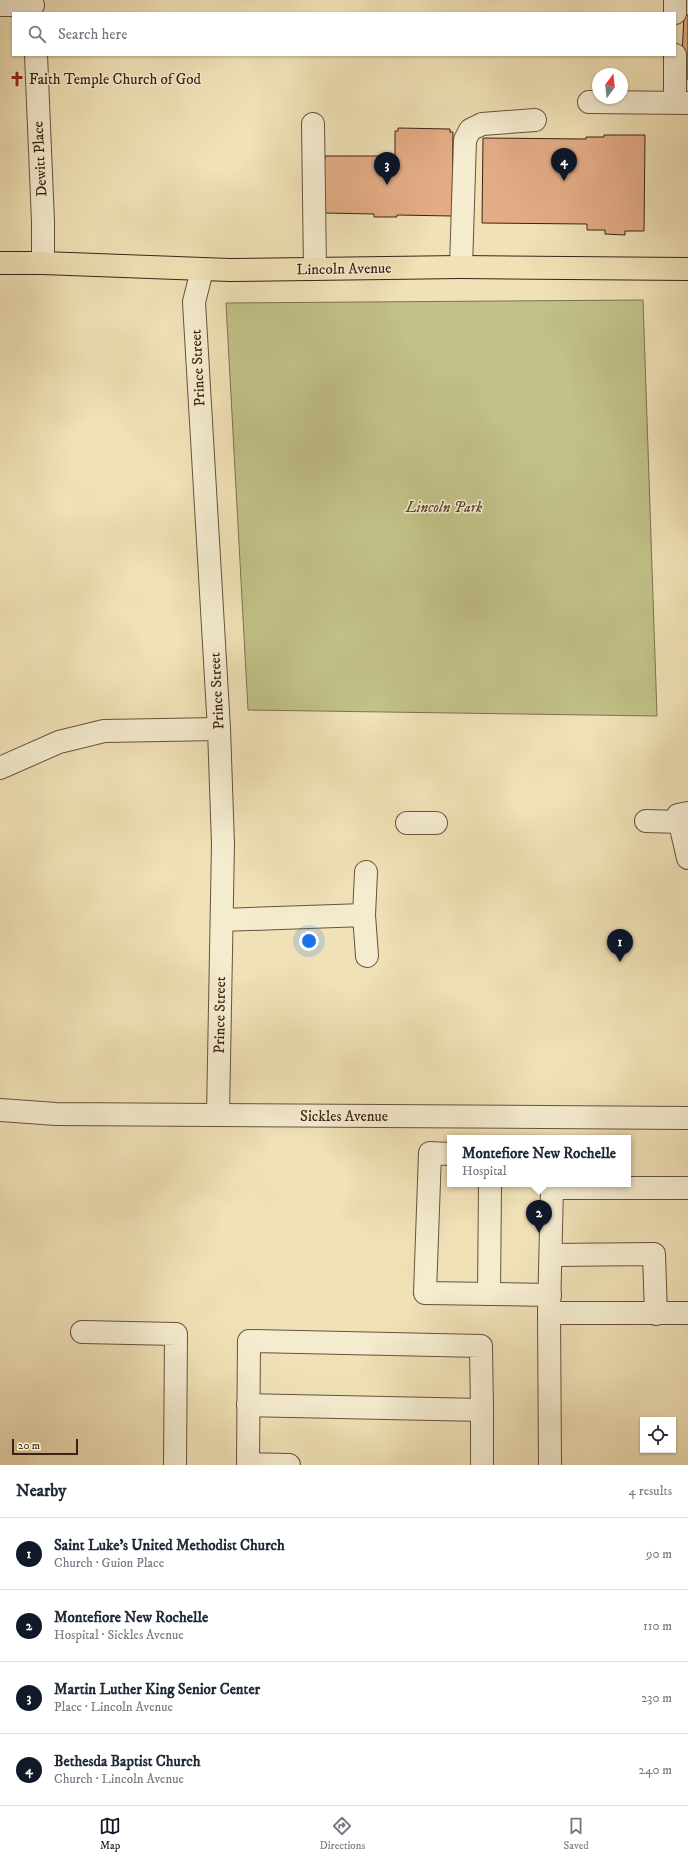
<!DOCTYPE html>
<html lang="en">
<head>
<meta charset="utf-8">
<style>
  :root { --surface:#fff; --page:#f2f2f3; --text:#1f2937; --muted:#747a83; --line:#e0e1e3; --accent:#111827 }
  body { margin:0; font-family:"IM FELL DW Pica",serif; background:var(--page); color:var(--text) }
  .controls { position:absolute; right:12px; bottom:12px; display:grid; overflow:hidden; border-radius:0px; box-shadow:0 1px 3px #0004 }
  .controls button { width:36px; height:36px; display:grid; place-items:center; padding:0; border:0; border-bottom:1px solid var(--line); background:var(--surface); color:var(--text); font:20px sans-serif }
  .compass { position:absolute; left:592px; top:68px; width:36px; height:36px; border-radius:50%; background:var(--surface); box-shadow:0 1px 3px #0004; rotate:15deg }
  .scale { position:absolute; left:12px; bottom:10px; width:66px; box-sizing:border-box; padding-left:4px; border:2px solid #392316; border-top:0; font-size:11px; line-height:14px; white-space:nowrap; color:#392316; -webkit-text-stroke:3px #f5ecd0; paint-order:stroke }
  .you { position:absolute; left:309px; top:941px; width:14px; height:14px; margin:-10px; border:3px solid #fff; border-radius:50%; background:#1a73e8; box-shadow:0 0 0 6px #1a73e833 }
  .badge { display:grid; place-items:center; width:26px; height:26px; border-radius:50%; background:var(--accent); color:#fff; font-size:13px; font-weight:700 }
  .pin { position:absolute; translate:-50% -33px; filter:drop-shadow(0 1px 2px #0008) }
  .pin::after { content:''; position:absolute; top:21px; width:14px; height:12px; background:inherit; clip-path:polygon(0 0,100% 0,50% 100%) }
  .popup { position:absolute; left:447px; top:1135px; width:184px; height:52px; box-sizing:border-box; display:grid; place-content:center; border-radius:0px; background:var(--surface); filter:drop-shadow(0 1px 3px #0005); font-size:13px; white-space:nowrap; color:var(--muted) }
  .popup b { font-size:15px; color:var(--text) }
  .popup::after { content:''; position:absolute; left:50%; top:100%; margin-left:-8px; border:8px solid transparent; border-top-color:var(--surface) }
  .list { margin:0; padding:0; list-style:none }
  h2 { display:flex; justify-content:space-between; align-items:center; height:52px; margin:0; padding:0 16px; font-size:17px }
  h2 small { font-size:13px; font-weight:400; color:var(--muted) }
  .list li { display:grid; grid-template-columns:26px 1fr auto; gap:12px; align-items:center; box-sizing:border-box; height:72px; padding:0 16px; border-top:1px solid var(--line) }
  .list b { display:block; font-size:15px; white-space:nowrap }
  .list p { margin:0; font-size:13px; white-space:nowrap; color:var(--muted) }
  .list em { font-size:13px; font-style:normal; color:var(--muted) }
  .icon { flex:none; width:22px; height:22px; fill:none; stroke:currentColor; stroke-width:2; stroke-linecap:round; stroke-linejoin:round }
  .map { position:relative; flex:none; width:688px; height:1465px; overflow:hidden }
  .search { position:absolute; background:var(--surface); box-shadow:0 1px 3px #0004; left:12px; right:12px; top:12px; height:44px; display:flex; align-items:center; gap:10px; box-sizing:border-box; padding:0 14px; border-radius:0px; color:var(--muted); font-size:15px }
  .sheet { height:340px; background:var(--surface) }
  nav { display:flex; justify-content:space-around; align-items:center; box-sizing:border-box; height:56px; border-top:1px solid var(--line); background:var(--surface); font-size:11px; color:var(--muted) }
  nav a { display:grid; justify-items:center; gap:2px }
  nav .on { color:var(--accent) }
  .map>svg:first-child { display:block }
  .green { fill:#c1c188; stroke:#7d724f }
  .building { fill:#e3ac85; stroke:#392316 }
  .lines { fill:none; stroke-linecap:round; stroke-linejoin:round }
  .minor-casing { stroke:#67523e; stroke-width:24 }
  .major-casing { stroke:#392316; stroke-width:24 }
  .minor { stroke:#f5ecd0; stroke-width:22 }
  .major { stroke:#f0e1b6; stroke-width:22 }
  .labels { text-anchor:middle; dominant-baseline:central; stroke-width:3; stroke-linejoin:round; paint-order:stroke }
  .poi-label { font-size:15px; fill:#392316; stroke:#f5ecd0; text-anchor:start }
  .street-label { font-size:15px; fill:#392316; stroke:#f5ecd0 }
  .park-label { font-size:15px; font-style:italic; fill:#5b4a32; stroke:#f5ecd0 }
</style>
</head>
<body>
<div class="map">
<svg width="688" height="1465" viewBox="0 0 688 1465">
  <rect width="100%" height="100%" fill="#f0e1b6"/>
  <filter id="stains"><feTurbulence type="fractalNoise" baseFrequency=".005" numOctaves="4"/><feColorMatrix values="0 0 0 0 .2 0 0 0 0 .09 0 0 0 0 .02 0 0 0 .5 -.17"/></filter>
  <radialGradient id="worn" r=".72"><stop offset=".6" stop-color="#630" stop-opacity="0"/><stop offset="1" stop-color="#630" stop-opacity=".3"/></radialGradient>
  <polygon class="green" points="643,300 657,716 248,710 226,303"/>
  <g class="building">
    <polygon points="684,15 688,15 688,79 681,78"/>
    <polygon points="398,128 450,129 450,132 453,132 452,216 397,215 397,217 374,217 374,214 324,213 322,159 325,159 325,156 395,156 395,131 398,131"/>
    <polygon points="604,135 645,135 644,231 625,231 625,235 605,234 605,230 587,230 587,224 482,223 483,138 586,139 586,137 604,137"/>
  </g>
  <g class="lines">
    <defs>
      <g id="minor">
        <polyline points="675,0 675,13"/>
        <polyline points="0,5 33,5"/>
        <polyline points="36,55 43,222 43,263"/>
        <polyline points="675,55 675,102"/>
        <polyline points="589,102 688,103"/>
        <polyline points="313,124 315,269"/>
        <polyline points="461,267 465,140 470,130 482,124 535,120"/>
        <polyline points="202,270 194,302 219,729 223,844 218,1115"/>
        <polyline points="0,768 59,742 104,731 219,729"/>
        <polyline points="688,813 678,815 688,858"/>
        <polyline points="646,821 681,822"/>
        <polyline points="407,823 436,823"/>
        <polyline points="364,915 366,872"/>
        <polyline points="222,920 364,915 367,956"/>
        <polyline points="0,1110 56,1114 688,1118"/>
        <polyline points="450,1154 430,1153 425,1293 550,1295"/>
        <polyline points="688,1188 552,1188 549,1313 688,1313"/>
        <polyline points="551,1255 654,1254 656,1314"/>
        <polyline points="489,1294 490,1184"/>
        <polyline points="549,1313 550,1465"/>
        <polyline points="82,1332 176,1334 175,1465"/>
        <polyline points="248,1405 482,1410"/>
        <polyline points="289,1465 248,1464 249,1341 481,1346 482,1410 482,1465"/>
      </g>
      <polyline id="major" points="0,263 43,263 230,270 461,267 688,269"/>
    </defs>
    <use href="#minor" class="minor-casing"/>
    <use href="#major" class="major-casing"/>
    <use href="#minor" class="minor"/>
    <use href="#major" class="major"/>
  </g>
  <defs>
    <symbol id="church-bare" viewBox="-9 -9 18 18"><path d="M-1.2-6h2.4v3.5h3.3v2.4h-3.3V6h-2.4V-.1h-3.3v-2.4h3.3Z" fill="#8f2418" stroke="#f5ecd0" stroke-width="2.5" paint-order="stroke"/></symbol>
  </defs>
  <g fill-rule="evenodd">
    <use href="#church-bare" x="6" y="68" width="22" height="22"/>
  </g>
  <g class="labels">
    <g class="poi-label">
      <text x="29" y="79">Faith Temple Church of God</text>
    </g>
    <g class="street-label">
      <text transform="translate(40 159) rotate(-93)">Dewitt Place</text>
      <text transform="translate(344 269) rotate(-1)">Lincoln Avenue</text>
      <text transform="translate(198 368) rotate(-93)">Prince Street</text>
      <text transform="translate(217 691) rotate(-93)">Prince Street</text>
      <text transform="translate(220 1015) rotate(-89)">Prince Street</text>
      <text x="344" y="1116">Sickles Avenue</text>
    </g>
    <g class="park-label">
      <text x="444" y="507">Lincoln Park</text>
    </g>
  </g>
  <rect width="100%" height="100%" filter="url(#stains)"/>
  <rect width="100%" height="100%" fill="url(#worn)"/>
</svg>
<div class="controls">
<button><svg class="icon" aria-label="locate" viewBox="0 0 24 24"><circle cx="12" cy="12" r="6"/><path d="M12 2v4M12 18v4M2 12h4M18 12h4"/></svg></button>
</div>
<svg class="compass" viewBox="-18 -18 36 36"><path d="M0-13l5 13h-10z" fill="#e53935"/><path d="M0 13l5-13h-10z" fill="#747a83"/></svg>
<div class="scale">20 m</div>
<div class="you"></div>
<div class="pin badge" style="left:620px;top:962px">1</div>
<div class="pin badge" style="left:539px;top:1233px">2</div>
<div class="popup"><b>Montefiore New Rochelle</b>Hospital</div>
<div class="pin badge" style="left:387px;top:185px">3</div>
<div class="pin badge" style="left:564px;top:181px">4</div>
<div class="search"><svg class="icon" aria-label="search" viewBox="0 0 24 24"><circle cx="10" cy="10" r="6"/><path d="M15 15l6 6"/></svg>Search here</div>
</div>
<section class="sheet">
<h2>Nearby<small>4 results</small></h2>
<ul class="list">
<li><span class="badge">1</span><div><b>Saint Luke's United Methodist Church</b><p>Church · Guion Place</p></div><em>90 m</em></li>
<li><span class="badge">2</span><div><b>Montefiore New Rochelle</b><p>Hospital · Sickles Avenue</p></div><em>110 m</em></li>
<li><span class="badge">3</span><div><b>Martin Luther King Senior Center</b><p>Place · Lincoln Avenue</p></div><em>230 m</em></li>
<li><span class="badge">4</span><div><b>Bethesda Baptist Church</b><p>Church · Lincoln Avenue</p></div><em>240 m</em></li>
</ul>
</section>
<nav>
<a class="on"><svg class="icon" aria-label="map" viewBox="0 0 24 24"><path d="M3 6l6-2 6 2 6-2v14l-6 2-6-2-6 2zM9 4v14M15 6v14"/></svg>Map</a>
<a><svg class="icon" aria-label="directions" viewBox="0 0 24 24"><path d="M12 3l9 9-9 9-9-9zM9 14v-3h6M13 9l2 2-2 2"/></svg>Directions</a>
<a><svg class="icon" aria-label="saved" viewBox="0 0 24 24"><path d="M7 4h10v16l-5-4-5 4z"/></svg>Saved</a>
</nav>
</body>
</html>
